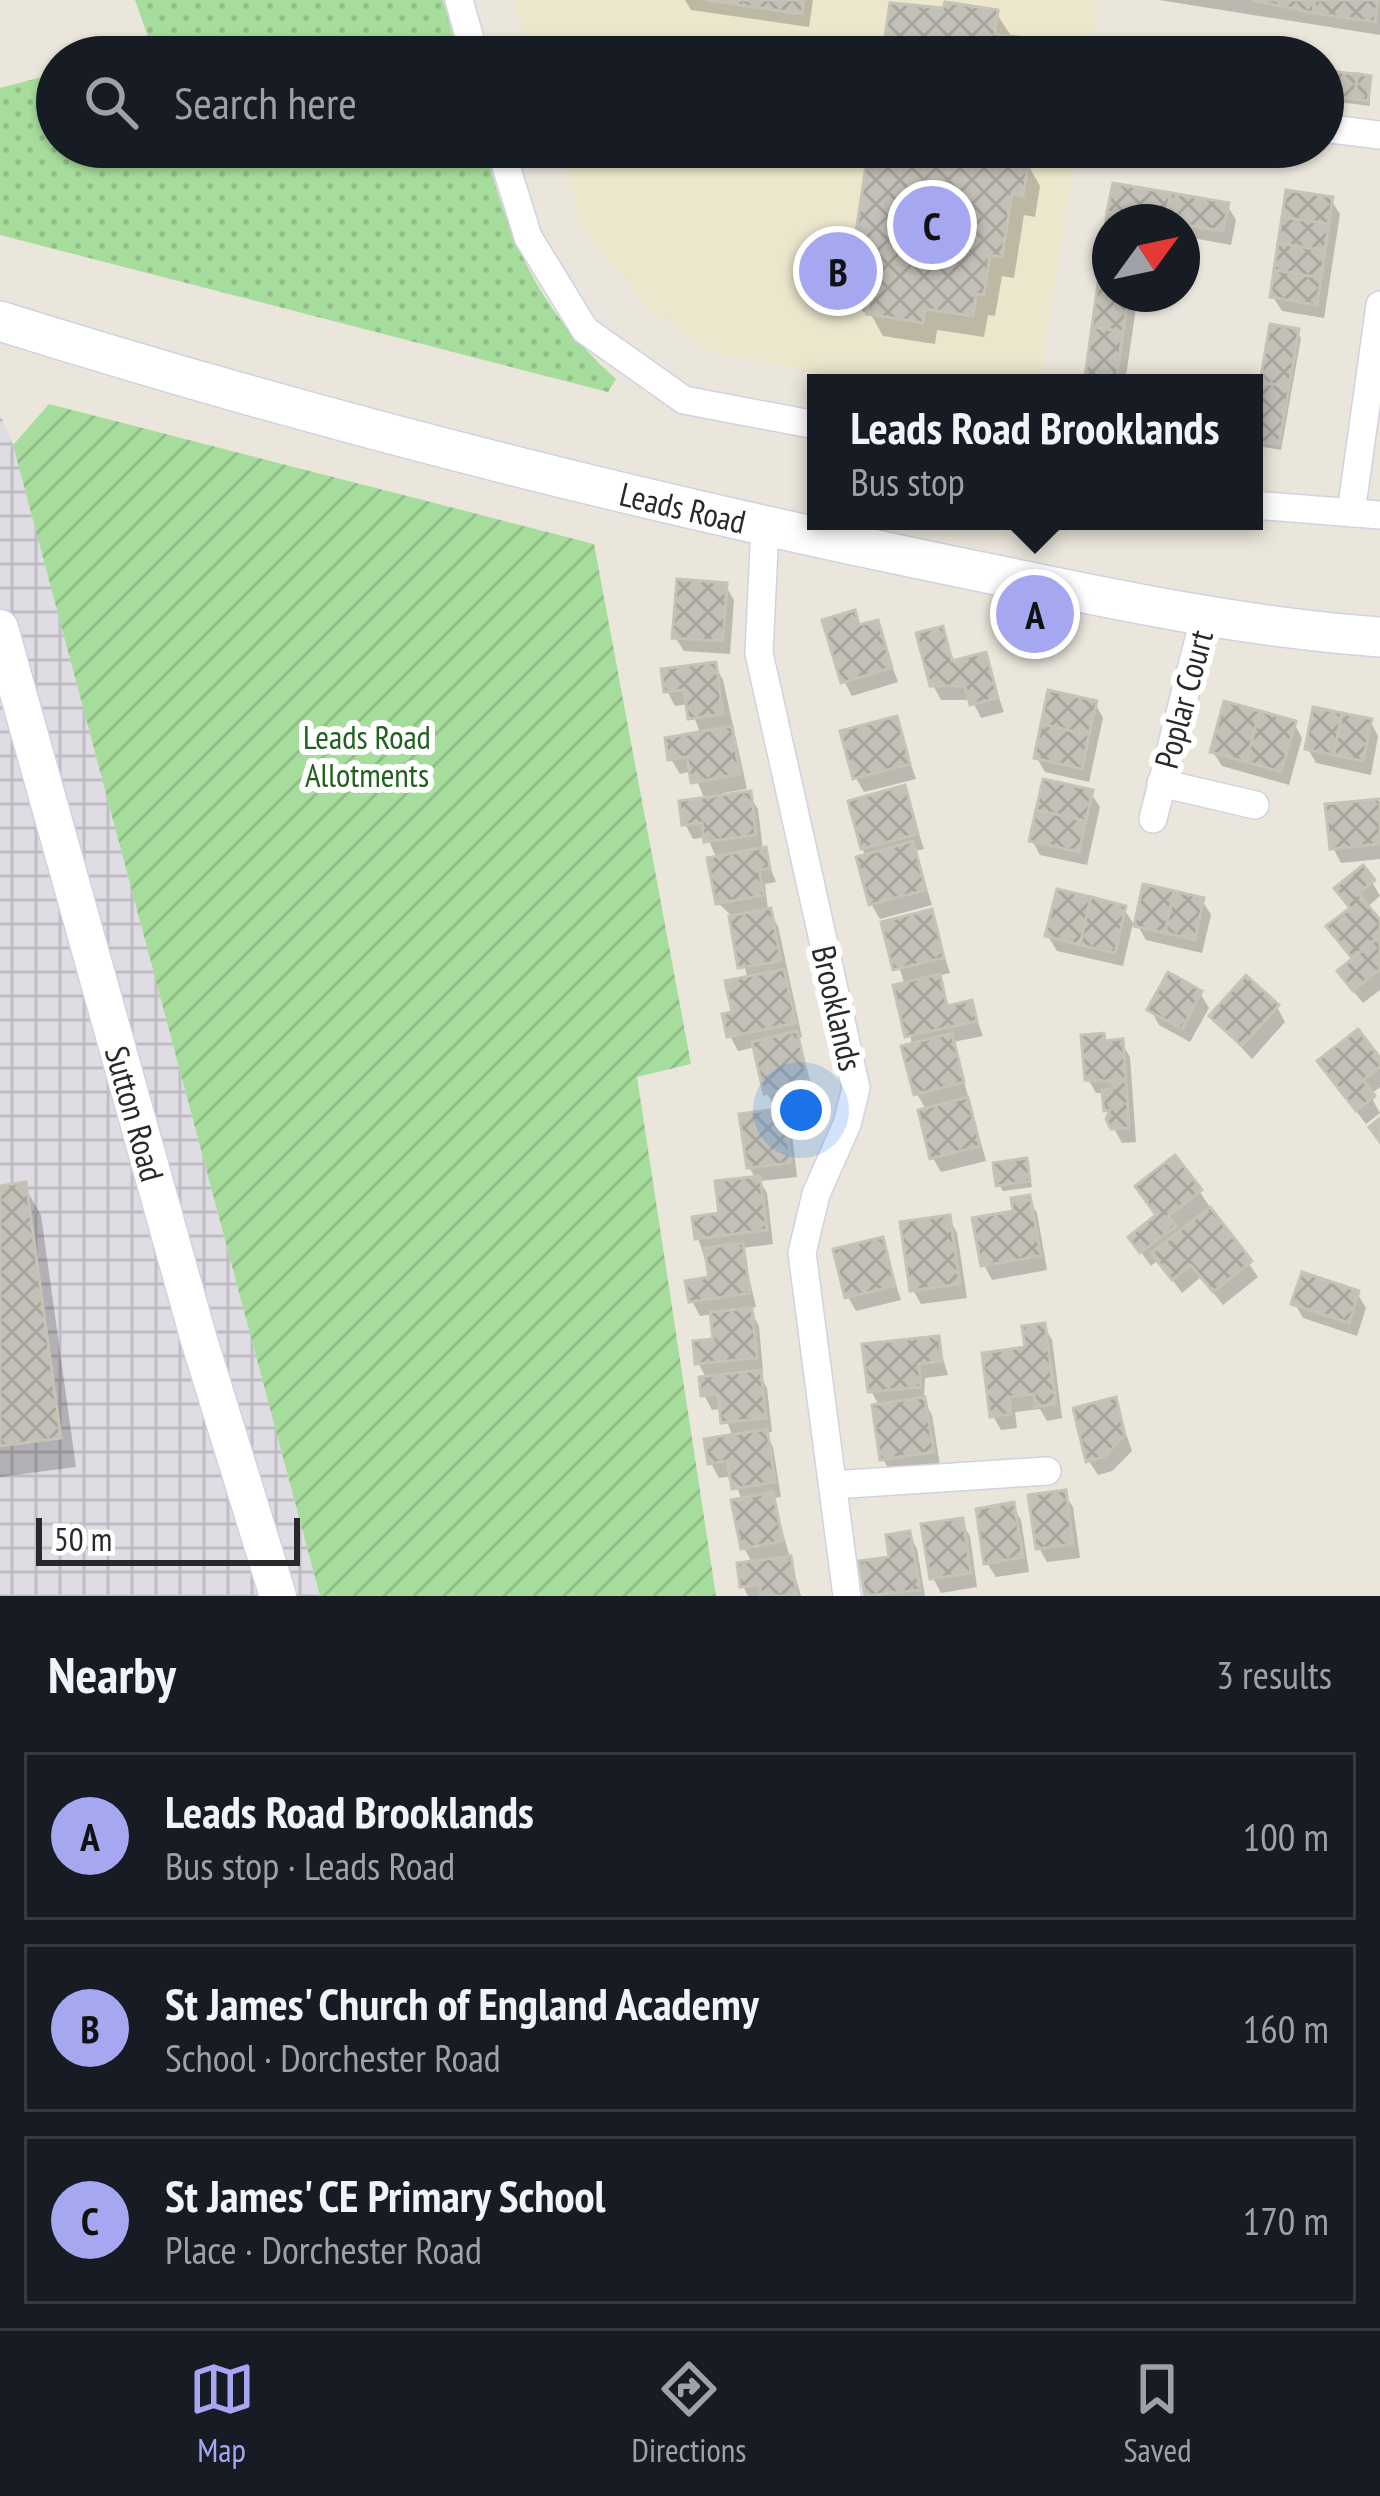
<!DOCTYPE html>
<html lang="en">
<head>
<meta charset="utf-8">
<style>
  :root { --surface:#171b24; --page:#20242c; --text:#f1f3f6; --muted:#9ea1a6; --line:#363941; --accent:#a5a7f1 }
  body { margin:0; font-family:"PT Sans Narrow",sans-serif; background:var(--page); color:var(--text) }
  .compass { position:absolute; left:1092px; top:204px; width:108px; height:108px; border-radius:50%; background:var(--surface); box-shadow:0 3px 9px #0004; rotate:57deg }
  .scale { position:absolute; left:36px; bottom:30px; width:264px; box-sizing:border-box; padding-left:12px; border:6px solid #292929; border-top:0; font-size:33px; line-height:42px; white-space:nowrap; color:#292929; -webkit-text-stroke:9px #fff; paint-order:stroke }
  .you { position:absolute; left:801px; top:1110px; width:42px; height:42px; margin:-30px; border:9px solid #fff; border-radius:50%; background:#1a73e8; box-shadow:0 0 0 18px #1a73e833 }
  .badge { display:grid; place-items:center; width:78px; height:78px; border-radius:50%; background:var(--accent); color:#111; font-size:39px; font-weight:700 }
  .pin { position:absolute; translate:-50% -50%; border:6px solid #fff; box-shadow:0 3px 12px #0006 }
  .popup { position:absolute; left:807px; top:374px; width:456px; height:156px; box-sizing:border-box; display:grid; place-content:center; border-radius:0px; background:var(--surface); filter:drop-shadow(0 3px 9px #0005); font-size:39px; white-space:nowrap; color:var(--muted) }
  .popup b { font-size:45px; color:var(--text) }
  .popup::after { content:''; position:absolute; left:50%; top:100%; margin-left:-24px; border:24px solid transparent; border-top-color:var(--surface) }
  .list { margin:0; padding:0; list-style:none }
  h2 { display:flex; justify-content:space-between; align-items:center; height:156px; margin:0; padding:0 48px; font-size:51px }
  h2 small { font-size:39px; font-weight:400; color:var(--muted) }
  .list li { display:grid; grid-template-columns:78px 1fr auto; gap:36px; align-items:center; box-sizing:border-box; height:168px; margin:0 24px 24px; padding:0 24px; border:3px solid var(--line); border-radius:0px }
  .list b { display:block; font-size:45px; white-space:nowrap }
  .list p { margin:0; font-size:39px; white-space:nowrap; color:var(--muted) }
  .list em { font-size:39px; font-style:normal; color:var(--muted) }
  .icon { flex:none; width:66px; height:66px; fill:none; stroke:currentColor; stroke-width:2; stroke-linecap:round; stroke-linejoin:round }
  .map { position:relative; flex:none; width:1380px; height:1596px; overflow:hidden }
  .search { position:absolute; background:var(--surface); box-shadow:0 3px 9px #0004; left:36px; right:36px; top:36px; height:132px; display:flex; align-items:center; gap:30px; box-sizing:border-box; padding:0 42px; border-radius:66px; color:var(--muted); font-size:45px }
  .sheet { height:732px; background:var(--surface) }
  nav { display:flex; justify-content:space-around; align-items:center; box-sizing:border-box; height:168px; border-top:3px solid var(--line); background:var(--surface); font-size:33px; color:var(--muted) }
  nav a { display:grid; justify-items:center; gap:6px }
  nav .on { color:var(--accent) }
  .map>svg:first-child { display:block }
  .industrial { fill:url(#industrial-grid) }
  .education { fill:#ebe6cc }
  .park { fill:url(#park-dots) }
  .garden { fill:url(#garden-furrows) }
  .shadow { fill:#0003 }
  .building { fill:url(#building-cross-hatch); stroke:#c5c2b6; stroke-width:3 }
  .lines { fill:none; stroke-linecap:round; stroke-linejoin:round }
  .minor-casing { stroke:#d1d2e1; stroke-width:30 }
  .tertiary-casing { stroke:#d1d2e1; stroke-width:39 }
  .secondary-casing { stroke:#d1d2e1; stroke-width:42 }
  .minor { stroke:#fff; stroke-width:27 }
  .tertiary { stroke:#fff; stroke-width:36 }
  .secondary { stroke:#fff; stroke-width:39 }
  .labels { text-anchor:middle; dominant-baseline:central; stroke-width:12; stroke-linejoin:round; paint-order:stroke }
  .street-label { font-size:33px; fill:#292929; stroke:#fff }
  .park-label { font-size:33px; fill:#21601f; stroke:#fff }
</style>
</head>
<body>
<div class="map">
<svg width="1380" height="1596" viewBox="0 0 1380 1596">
  <defs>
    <pattern id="industrial-grid" width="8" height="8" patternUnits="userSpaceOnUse" patternTransform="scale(3)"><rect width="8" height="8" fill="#dfdce3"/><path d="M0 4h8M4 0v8" fill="none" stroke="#bfbdc3"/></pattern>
    <pattern id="park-dots" width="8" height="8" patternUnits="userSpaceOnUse" patternTransform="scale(3)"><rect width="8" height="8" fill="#a7dd9c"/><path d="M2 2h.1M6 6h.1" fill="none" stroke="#90be86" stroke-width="1.8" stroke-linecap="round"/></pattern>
    <pattern id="garden-furrows" width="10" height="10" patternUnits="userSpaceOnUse" patternTransform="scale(3)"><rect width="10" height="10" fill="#a7dd9c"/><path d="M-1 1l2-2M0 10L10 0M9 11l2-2" fill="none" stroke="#90be86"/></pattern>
    <pattern id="building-cross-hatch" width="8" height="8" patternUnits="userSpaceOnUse" patternTransform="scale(3)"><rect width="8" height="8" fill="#c3c0b7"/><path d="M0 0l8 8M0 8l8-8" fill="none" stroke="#a8a59d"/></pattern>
  </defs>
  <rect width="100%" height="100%" fill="#eae6dc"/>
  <polygon class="industrial" points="0,414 13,445 320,1596 0,1596"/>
  <g class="education">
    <polygon points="514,0 1099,0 1090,57 530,57"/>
    <polygon points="556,147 1076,147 1040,383 866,383 709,351 650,310 586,233"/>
  </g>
  <g class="park">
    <polygon points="135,0 443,0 459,57 119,57 152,48"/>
    <path d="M 57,73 L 57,147 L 484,147 C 512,246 538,309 616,379 L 608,392 L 0,235 L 0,88 Z"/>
  </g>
  <polygon class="garden" points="49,404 594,544 691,1064 637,1077 716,1596 320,1596 13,445"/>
  <g class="shadow">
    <polygon points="685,0 813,0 809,27 691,10"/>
    <polygon points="1159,0 1380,0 1380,35"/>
    <polygon points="996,13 1025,57 885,57"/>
    <polygon points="1323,73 1369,78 1370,106 1323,100"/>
    <polygon points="872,147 1016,147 1013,161 1027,163 1040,186 1035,217 1024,215 1014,278 1002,276 995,316 988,315 984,337 937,330 935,344 883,336 870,313 863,312 850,290"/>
    <polygon points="1115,186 1227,205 1236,220 1231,245 1182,236 1182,222 1110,222"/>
    <polygon points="1331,200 1340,214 1324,318 1282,311 1273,297"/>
    <polygon points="1110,224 1110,294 1138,294 1125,383 1087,383"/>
    <polygon points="1297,332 1301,338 1281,450 1258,446 1254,453 1254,414 1257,419"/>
    <polygon points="725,585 734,600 730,654 684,651 675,637"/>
    <polygon points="853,614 861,628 876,623 898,682 852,696 844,681"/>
    <polygon points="942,629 955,663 984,656 1004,712 981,718 972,700 941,700 933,685"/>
    <polygon points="715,665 723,680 747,789 723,793 724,798 749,795 758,809 763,850 776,882 765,884 768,910 778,926 802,1037 798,1038 815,1098 780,1106 791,1126 797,1177 760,1181 767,1193 773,1244 742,1248 756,1307 749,1308 759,1326 763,1372 759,1373 767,1388 772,1432 766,1433 773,1447 781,1497 773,1498 801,1596 748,1596 743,1586 753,1564 744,1548 742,1501 733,1476 719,1478 711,1463 733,1437 722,1409 712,1410 704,1395 707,1379 698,1363 716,1342 714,1314 700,1316 692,1301 712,1280 698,1238 756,1179 749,1167 778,1112 767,1093 756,1047 738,1051 730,1036 748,980 732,916 718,903 717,859 707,837 693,839 685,824 705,800 693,771 680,774 671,759 701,735 689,704 675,706 667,691"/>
    <polygon points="1095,703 1103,718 1089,782 1045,772 1037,758"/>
    <polygon points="895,719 916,779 864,792 856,778"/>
    <polygon points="1370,721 1378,736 1371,775 1316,763 1308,749"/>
    <polygon points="1294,723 1302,738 1289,785 1222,766 1213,752"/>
    <polygon points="904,789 924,849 915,851 932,905 880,919 871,904 863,848"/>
    <polygon points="1091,793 1100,807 1087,865 1040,855 1032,840"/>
    <polygon points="1380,802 1380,859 1341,863 1333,848"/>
    <polygon points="1372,882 1380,896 1366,908 1380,925 1380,990 1363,1003 1349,986 1354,961 1330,927 1351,910 1338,889"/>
    <polygon points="1202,900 1211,915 1202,953 1146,940 1138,926"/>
    <polygon points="1124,909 1133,923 1123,966 1057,951 1048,936"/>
    <polygon points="930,912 950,973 937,976 950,1008 971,1003 983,1036 953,1042 986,1161 941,1172 933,1158 927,1111 917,1094 905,985 885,924"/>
    <polygon points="1200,993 1209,1008 1190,1042 1159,1025 1151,1010"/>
    <polygon points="1277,1007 1285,1022 1252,1059 1213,1017"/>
    <polygon points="1085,1038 1121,1042 1130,1057 1136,1142 1122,1143 1109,1119 1105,1093 1096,1093 1088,1079"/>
    <polygon points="1380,1062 1380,1087 1370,1095 1380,1113 1366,1124 1329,1076"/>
    <polygon points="1026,1162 1032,1187 1003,1191 999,1185"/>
    <polygon points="24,1186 41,1215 76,1467 0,1477 0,1189"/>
    <polygon points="1199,1191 1258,1277 1223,1305 1201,1277 1182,1293 1158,1260 1151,1266 1141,1252 1159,1217"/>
    <polygon points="1028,1198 1037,1213 1047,1270 992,1280 984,1265"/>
    <polygon points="949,1218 957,1233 967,1298 921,1304 913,1290"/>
    <polygon points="881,1240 901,1300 856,1311 848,1297"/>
    <polygon points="1357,1293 1366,1308 1357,1336 1303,1318 1295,1304"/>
    <polygon points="1044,1326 1052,1340 1062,1418 1047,1421 1040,1409 1015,1412 1017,1428 1001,1430 993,1416"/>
    <polygon points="937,1339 948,1375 925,1378 924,1401 932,1415 940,1466 892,1474 883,1459 880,1407 871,1391"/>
    <polygon points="1115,1401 1132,1451 1112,1471 1098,1475 1089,1461"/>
    <polygon points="1064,1493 1073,1507 1080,1558 1047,1562 1039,1548"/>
    <polygon points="1012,1506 1021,1520 1029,1572 996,1577 987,1563"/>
    <polygon points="961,1522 970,1536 977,1587 941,1593 933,1578"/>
    <polygon points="909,1534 917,1549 925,1596 868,1596 863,1564 892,1559"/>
  </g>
  <g class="building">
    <polygon points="705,0 804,0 802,14"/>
    <polygon points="1251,0 1315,0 1313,13"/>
    <polygon points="1315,0 1378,0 1375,22 1313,13"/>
    <polygon points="945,2 998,10 995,34 1017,37 1014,57 882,57 890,3 943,8"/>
    <polygon points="1323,70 1331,71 1328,96 1323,95"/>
    <polygon points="1331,71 1344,73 1341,97 1328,96"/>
    <polygon points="1344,73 1358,74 1354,99 1341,97"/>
    <polygon points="1358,74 1371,76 1368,101 1354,99"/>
    <polygon points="869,147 1001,147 999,156 1029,160 1023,196 1012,194 1002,257 990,255 984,295 976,294 973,316 925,309 923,323 867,314 870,294 847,290"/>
    <polygon points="1113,183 1171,193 1165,222 1107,212"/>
    <polygon points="1286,190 1333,197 1329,224 1282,217"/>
    <polygon points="1171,193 1229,203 1223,231 1165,222"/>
    <polygon points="1107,212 1140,217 1139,222 1110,222 1110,271 1100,269"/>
    <polygon points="1282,217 1329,224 1325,251 1278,243"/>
    <polygon points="1278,243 1325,251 1321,278 1274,270"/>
    <polygon points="1100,269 1110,271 1110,294 1129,294 1123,332 1092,327"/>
    <polygon points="1274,270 1321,278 1317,305 1270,297"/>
    <polygon points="1270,324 1299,329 1289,387 1260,382"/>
    <polygon points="1092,327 1123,332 1116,383 1084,383"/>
    <polygon points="1260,382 1289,387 1279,444 1254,441"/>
    <polygon points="677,579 727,583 723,641 672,638"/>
    <polygon points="855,610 859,625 878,620 892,668 841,683 822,620"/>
    <polygon points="943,626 952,661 986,652 998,698 970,705 965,686 930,686 916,633"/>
    <polygon points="716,662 723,714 688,719 684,690 664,692 661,669"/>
    <polygon points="1048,690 1097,701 1089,735 1041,724"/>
    <polygon points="1224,701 1260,711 1246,762 1210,752"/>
    <polygon points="1313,707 1342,713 1334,755 1305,749"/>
    <polygon points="1260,711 1296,721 1281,772 1246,762"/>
    <polygon points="1342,713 1372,719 1363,761 1334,755"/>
    <polygon points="897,716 910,764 853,779 840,731"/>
    <polygon points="1041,724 1089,735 1082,769 1034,758"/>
    <polygon points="732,726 740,774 691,783 687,757 668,760 665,738"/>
    <polygon points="1043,779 1093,790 1086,821 1036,810"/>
    <polygon points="905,785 918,834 861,849 848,801"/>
    <polygon points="751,791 756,835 704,842 702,823 682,825 679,801"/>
    <polygon points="1380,799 1380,844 1330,849 1325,804"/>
    <polygon points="1036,810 1086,821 1079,852 1029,841"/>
    <polygon points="913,841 926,890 869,905 856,857"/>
    <polygon points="766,847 770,868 759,870 764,895 716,904 707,858"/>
    <polygon points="1363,865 1375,880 1358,893 1380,920 1380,936 1352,958 1326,926 1350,908 1334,888"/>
    <polygon points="1143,884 1174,891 1165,933 1134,926"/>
    <polygon points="1057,889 1091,897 1080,945 1045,936"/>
    <polygon points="1174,891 1204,898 1195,940 1165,933"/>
    <polygon points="1091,897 1126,906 1115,953 1080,945"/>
    <polygon points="771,908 781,961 738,968 729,916"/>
    <polygon points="932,909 944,958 893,970 881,922"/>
    <polygon points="1380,936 1380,969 1353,991 1337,971"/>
    <polygon points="784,969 796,1023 727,1037 722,1014 732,1012 725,981"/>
    <polygon points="1168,972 1202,991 1182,1029 1147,1010"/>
    <polygon points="940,974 947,1006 972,1000 977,1021 905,1037 893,985"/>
    <polygon points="1246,975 1279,1005 1242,1046 1209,1016"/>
    <polygon points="1358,1029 1380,1058 1380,1067 1363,1080 1375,1096 1356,1111 1317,1061"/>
    <polygon points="797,1031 809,1084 764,1094 752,1042"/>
    <polygon points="952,1033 964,1082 914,1095 901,1046"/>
    <polygon points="1104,1033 1105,1041 1123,1039 1126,1082 1085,1080 1081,1035"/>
    <polygon points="1113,1082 1126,1082 1129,1128 1111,1129 1106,1119 1110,1110 1104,1111 1102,1090 1113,1089"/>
    <polygon points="968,1097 980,1146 930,1159 918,1110"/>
    <polygon points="784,1108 791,1163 747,1168 739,1114"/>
    <polygon points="1380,1118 1380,1142 1369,1127"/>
    <polygon points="1175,1155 1202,1190 1168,1216 1176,1226 1140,1253 1128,1237 1156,1215 1135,1186"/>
    <polygon points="1027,1158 1030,1181 996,1186 993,1163"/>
    <polygon points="760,1176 767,1230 695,1239 692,1217 719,1213 715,1181"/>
    <polygon points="26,1182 61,1438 0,1446 0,1186"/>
    <polygon points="1030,1195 1041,1256 981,1266 972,1218 1013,1211 1011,1198"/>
    <polygon points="1210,1207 1252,1261 1213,1292 1191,1265 1172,1280 1151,1253"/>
    <polygon points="950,1215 960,1284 910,1291 900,1222"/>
    <polygon points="883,1237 895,1286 845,1298 833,1249"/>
    <polygon points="743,1243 750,1293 689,1302 685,1281 709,1277 704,1248"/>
    <polygon points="1302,1272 1359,1291 1349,1323 1291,1304"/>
    <polygon points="752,1308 757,1358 695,1364 693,1341 713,1339 710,1312"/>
    <polygon points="1045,1323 1056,1404 1035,1407 1034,1394 1009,1397 1011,1414 990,1417 982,1353 1025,1347 1022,1326"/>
    <polygon points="939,1336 942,1361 919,1364 921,1387 868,1392 862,1344"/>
    <polygon points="761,1370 766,1418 721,1423 718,1394 701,1396 699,1377"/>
    <polygon points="925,1397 934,1452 880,1460 872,1405"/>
    <polygon points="1116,1397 1125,1435 1104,1457 1086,1462 1073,1408"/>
    <polygon points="767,1429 775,1482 732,1489 727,1461 708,1464 704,1439"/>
    <polygon points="1066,1490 1073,1544 1036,1549 1028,1495"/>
    <polygon points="773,1492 783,1541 741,1549 731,1500"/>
    <polygon points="1014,1502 1023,1557 984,1564 976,1509"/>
    <polygon points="963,1518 971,1573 930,1579 921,1524"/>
    <polygon points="910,1531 920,1590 865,1596 859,1561 889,1557 886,1535"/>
    <polygon points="791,1556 797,1596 761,1596 759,1585 740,1587 737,1563"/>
  </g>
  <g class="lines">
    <defs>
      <g id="minor">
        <polyline points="459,0 475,57"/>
        <polyline points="1323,128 1380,135"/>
        <polyline points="500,147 528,237 585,330 684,400 816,425"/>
        <polyline points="1254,505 1380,515"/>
        <polyline points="1351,513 1380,305"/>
        <polyline points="765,526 759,653 856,1088 847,1124 816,1194 802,1253 847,1596"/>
        <polyline points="1161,783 1255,805"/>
        <polyline points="1153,819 1205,615"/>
        <polyline points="833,1485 1047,1471"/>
      </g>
      <g id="tertiary">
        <path id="s1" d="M 0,628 L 199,1340 L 278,1596"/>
      </g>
      <g id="secondary">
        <path id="s2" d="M 0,321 C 303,416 612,495 924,560 C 1075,591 1226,626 1380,637"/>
      </g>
    </defs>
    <use href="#minor" class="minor-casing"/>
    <use href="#tertiary" class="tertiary-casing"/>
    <use href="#secondary" class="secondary-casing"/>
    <use href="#minor" class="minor"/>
    <use href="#tertiary" class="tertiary"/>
    <use href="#secondary" class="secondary"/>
  </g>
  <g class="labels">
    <g class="street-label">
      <text stroke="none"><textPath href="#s2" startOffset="708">Leads Road</textPath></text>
      <text transform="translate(1183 699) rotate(-75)">Poplar Court</text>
      <text transform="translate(838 1008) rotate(77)">Brooklands</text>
      <text stroke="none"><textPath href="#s1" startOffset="504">Sutton Road</textPath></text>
    </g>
    <g class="park-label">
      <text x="367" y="736">Leads Road<tspan x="367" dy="38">Allotments</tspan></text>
    </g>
  </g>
</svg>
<svg class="compass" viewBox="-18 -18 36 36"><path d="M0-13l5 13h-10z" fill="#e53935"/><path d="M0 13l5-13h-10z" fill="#9ea1a6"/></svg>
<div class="scale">50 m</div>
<div class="you"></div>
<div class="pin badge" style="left:1035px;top:614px">A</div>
<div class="popup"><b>Leads Road Brooklands</b>Bus stop</div>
<div class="pin badge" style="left:838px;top:271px">B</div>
<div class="pin badge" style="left:932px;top:225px">C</div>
<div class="search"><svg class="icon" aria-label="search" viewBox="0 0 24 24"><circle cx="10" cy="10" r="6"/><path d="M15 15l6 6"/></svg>Search here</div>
</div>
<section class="sheet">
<h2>Nearby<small>3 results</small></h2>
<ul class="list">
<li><span class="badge">A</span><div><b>Leads Road Brooklands</b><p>Bus stop · Leads Road</p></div><em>100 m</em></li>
<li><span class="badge">B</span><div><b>St James' Church of England Academy</b><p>School · Dorchester Road</p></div><em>160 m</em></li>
<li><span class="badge">C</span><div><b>St James' CE Primary School</b><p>Place · Dorchester Road</p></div><em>170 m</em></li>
</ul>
</section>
<nav>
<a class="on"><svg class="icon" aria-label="map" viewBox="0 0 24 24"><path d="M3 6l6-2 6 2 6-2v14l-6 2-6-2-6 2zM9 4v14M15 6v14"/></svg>Map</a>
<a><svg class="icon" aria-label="directions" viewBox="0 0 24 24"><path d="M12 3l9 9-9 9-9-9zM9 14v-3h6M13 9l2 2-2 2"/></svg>Directions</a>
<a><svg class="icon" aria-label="saved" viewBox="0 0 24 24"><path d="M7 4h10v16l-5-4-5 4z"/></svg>Saved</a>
</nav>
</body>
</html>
